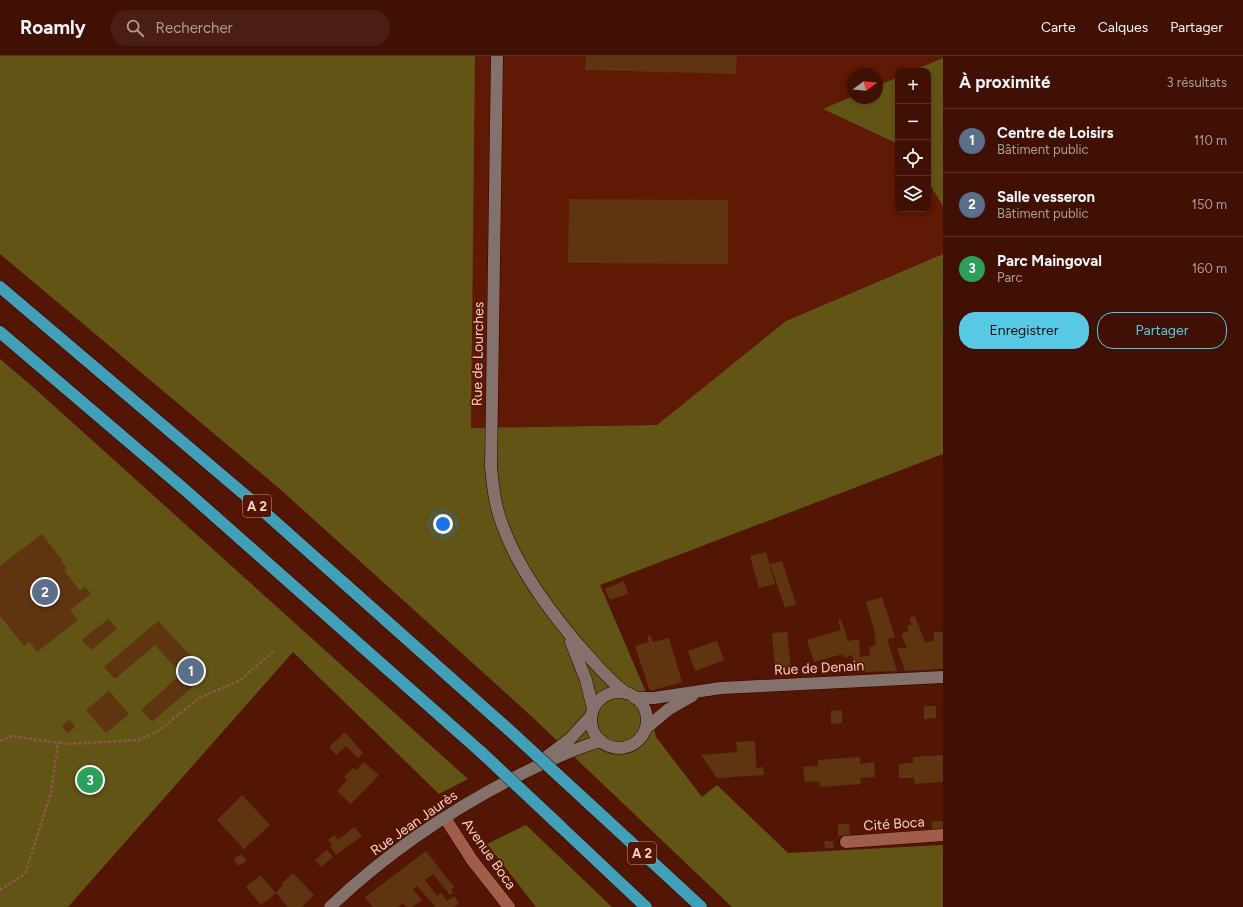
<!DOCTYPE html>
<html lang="fr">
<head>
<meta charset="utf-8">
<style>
  :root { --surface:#3f1003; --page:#4a1e12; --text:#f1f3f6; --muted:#ad9d9a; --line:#583025; --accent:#58c9e4 }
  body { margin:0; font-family:Figtree,sans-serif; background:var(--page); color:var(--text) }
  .controls { position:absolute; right:12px; top:12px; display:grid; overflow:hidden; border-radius:8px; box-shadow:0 2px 6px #0003 }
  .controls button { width:36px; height:36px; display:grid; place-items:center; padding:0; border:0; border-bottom:1px solid var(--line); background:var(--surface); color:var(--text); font:20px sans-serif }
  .compass { position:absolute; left:847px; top:12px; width:36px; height:36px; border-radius:50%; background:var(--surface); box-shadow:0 2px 6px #0003; rotate:74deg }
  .you { position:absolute; left:443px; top:468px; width:14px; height:14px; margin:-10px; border:3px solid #fff; border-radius:50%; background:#1a73e8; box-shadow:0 0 0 6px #1a73e833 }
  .badge { display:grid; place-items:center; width:26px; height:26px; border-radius:50%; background:var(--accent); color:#fff; font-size:13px; font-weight:700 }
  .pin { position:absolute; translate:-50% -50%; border:2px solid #fff; box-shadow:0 1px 4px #0006 }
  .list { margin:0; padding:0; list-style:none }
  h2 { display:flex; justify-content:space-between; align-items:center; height:52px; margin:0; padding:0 16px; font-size:17px }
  h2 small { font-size:13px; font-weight:400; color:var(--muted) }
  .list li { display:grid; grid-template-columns:26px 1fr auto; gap:12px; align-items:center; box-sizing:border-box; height:64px; padding:0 16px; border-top:1px solid var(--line) }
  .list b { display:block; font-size:15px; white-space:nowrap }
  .list p { margin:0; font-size:13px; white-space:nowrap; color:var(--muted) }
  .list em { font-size:13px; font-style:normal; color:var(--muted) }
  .actions { display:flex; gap:8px; padding:12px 16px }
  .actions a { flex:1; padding:9px 0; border:1px solid var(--accent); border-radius:16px; text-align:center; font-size:14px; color:var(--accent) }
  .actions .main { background:var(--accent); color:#111 }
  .icon { flex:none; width:22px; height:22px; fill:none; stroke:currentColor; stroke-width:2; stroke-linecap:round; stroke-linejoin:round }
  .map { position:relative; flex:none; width:943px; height:851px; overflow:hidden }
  header { display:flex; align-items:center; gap:24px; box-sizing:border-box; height:56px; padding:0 20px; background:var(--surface); border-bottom:1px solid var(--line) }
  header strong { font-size:19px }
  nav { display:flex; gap:22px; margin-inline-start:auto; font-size:14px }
  .search { width:280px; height:36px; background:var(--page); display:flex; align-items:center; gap:10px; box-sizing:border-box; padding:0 14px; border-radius:22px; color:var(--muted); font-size:15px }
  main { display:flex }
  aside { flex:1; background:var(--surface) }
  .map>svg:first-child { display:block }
  .built { fill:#5f1904 }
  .green { fill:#625415 }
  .building { fill:#5e3411 }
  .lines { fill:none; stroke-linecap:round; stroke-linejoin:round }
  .street-casing { stroke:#310300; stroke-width:13 }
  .secondary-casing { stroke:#310300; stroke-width:13 }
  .highway-casing { stroke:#310300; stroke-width:13 }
  .path { stroke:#8e5849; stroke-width:2.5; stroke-dasharray:3 2; stroke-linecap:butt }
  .street { stroke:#a25d4a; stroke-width:12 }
  .secondary { stroke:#85716b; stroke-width:12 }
  .highway { stroke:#41a0b7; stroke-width:12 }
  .highway-bridge-casing { stroke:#310300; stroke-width:13; stroke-linecap:butt }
  .highway-bridge { stroke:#41a0b7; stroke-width:12 }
  .labels { text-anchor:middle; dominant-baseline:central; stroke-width:3; stroke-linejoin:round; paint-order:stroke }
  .shield { fill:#541604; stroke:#c7988b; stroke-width:1 }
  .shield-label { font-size:13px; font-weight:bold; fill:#f8d0c5 }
  .street-label { font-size:14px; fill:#f8d0c5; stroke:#541604 }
</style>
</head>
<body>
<header>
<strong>Roamly</strong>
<div class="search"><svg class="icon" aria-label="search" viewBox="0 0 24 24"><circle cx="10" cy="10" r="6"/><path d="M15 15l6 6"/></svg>Rechercher</div>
<nav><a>Carte</a><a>Calques</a><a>Partager</a></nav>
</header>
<main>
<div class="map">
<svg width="943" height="851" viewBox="0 0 943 851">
  <rect width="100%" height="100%" fill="#541604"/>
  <polygon class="built" points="475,0 943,0 943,2 912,15 898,15 898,21 877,30 877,18 853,18 853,40 823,53 898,88 898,153 928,153 928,126 943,150 943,198 786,265 657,369 470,372"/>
  <g class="green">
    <polygon points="0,0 475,0 471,372 657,369 786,265 943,198 943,398 600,529 645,634 656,681 702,741 717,729 788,797 943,789 943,851 732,851 528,657 281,434 0,198"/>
    <polygon points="943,2 943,150 928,126 928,15 912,15"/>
    <polygon points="898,21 898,88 823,53 853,40 853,42 877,42 877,30"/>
    <polygon points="0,303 33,331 468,723 439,738 293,596 68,851 0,851"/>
    <polygon points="526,769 612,851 536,851 487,788"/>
  </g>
  <g class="building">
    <polygon points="586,0 737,0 736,18 585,14"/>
    <polygon points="569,143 728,144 728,208 568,207"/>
    <polygon points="42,478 62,504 61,505 67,512 64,514 80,535 85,531 91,538 70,554 78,564 37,596 29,585 24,590 0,560 0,510"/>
    <polygon points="766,496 775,528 759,532 750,500"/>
    <polygon points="782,505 796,548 785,552 770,508"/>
    <polygon points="624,525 628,538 610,544 605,533"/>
    <polygon points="882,541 895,581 887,583 897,615 864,616 863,611 855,612 852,599 844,602 843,598 814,606 807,584 841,574 838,564 841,563 848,585 859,583 860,601 870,600 869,591 876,589 874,581 876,581 866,546"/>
    <polygon points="915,560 925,586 934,585 934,576 943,576 943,613 905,615 897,592 907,592 901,578 909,575 907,570 912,569 909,562"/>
    <polygon points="108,563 117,573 91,594 82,584"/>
    <polygon points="158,565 207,618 152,666 141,654 181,618 155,589 115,623 104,611"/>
    <polygon points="787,576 791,613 775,614 772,577"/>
    <polygon points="650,579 653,586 669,582 682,626 650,635 635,590 649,586 647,580"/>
    <polygon points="717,585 724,604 695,615 688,595"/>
    <polygon points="109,635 129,658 106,677 86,654"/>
    <polygon points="924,650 936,650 936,662 924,663"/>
    <polygon points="842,654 842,667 831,668 831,655"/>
    <polygon points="70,664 75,671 67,677 62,669"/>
    <polygon points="345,676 363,697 358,702 346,690 336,699 329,691"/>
    <polygon points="755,685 756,712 763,711 764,719 717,722 701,699 737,696 736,686"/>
    <polygon points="943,699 943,726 915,728 914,722 899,722 899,708 913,707 913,701"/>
    <polygon points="860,701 860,708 874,706 875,721 860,722 861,728 820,731 819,725 805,726 803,711 818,710 818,704"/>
    <polygon points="364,706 379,719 351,748 337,735 347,724 344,721 353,712 356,714"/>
    <polygon points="242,739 270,769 244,793 217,764"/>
    <polygon points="932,765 943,765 943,776 932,777"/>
    <polygon points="843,768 849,768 850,779 838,780 838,769"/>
    <polygon points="354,771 362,780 336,799 330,790 332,789 328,784 334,779 338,784"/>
    <polygon points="824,785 833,785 834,792 825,792"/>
    <polygon points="327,794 333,801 321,811 315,804"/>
    <polygon points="426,795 454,831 451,834 453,837 450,839 433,818 425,824 437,840 441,837 447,845 454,840 459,847 454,851 436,851 417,830 413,833 422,844 412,851 406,851 403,847 398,851 373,851 365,841"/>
    <polygon points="241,798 247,805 238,810 234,802"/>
    <polygon points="293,817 314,839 302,851 288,851 276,837 283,829 282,827"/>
    <polygon points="260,819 276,837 261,849 246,831"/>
  </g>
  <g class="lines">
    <defs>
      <g id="street">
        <polyline points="445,762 472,804 509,851"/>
        <polyline points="846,786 943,779"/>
      </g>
      <g id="secondary">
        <path d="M 497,0 L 491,411 C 493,431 495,450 502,468 C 520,518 556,564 591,603 C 602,615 612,627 626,637"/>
        <polyline points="571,586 586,624 593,653"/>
        <circle cx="619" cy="664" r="28"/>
        <polyline points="635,642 654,642 721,632 943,621"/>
        <polyline points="646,672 669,653 692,640"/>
        <polyline points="546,701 570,683 591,660"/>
        <path d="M 330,851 C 392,792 467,743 544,707 C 563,699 581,690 601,685"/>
      </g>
      <g id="highway">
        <polyline points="0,231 245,439 509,674"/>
        <polyline points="0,276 184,433 481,696"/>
        <polyline points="584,743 701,851"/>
        <polyline points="560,770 646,851"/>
      </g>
    </defs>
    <use href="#street" class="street-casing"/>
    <use href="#secondary" class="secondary-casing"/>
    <use href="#highway" class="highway-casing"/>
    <g class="path">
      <polyline points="0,685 11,680 67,688 139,684 157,676 199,642 239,625 274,595"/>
      <polyline points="0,834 25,818 51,737 58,686"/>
    </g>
    <use href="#street" class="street"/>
    <use href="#secondary" class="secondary"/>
    <use href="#highway" class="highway"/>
    <defs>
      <g id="highway-bridge">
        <polyline points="509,674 584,743"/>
        <polyline points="481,696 560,770"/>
      </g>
    </defs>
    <use href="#highway-bridge" class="highway-bridge-casing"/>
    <use href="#highway-bridge" class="highway-bridge"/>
  </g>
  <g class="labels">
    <g class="shield">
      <rect x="243" y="439" width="28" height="22" rx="3"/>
      <rect x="628" y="786" width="28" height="22" rx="3"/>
    </g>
    <g class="shield-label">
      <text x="257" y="450">A 2</text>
      <text x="642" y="797">A 2</text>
    </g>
    <g class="street-label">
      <text transform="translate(478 298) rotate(-89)">Rue de Lourches</text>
      <text transform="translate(819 612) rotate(-3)">Rue de Denain</text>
      <text transform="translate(414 767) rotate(-35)">Rue Jean Jaurès</text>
      <text transform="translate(894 768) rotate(-4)">Cité Boca</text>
      <text transform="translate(489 798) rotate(55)">Avenue Boca</text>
    </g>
  </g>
</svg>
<div class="controls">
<button>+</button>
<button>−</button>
<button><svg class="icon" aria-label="locate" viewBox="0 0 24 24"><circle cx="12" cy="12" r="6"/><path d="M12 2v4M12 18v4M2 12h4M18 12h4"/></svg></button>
<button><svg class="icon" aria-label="layers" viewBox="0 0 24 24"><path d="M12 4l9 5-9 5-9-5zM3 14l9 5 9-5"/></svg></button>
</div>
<svg class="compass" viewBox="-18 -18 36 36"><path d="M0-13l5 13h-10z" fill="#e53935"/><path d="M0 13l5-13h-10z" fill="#ad9d9a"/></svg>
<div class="you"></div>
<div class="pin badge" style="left:191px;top:615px;background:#5c6f8a">1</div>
<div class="pin badge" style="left:45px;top:536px;background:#5c6f8a">2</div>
<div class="pin badge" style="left:90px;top:724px;background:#2e9e5b">3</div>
</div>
<aside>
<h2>À proximité<small>3 résultats</small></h2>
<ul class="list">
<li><span class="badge" style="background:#5c6f8a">1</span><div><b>Centre de Loisirs</b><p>Bâtiment public</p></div><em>110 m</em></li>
<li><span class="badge" style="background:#5c6f8a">2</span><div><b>Salle vesseron</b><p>Bâtiment public</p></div><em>150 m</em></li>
<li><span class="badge" style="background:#2e9e5b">3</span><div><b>Parc Maingoval</b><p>Parc</p></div><em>160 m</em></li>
</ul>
<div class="actions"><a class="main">Enregistrer</a><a>Partager</a></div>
</aside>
</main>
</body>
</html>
